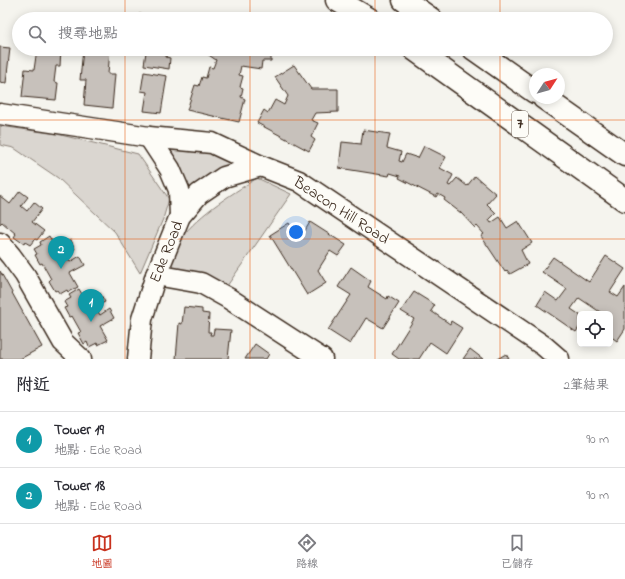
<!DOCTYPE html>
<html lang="zh-TW">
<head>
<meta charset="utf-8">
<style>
  :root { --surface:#fff; --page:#f7f7f7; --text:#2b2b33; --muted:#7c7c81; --line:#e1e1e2; --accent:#c8321e }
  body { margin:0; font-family:"Indie Flower","LXGW WenKai TC",sans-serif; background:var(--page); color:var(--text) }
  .controls { position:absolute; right:12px; bottom:12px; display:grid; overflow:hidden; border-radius:6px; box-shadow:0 2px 10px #0003 }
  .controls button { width:36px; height:36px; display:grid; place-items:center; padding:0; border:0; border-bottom:1px solid var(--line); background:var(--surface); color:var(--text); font:20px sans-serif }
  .compass { position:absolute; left:529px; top:68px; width:36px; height:36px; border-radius:50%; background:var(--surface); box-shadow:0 2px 10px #0003; rotate:54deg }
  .you { position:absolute; left:296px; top:232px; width:14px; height:14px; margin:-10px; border:3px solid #fff; border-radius:50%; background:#1a73e8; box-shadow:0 0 0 6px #1a73e833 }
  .badge { display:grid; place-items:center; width:26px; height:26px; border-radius:50%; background:var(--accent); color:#fff; font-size:13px; font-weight:700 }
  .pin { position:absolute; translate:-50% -33px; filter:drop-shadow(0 1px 2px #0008) }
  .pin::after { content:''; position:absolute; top:21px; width:14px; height:12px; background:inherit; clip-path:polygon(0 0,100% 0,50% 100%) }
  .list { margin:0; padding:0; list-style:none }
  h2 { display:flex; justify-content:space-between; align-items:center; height:52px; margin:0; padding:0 16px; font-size:17px }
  h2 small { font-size:13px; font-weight:400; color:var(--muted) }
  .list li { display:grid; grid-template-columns:26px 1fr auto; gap:12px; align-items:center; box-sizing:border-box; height:56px; padding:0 16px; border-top:1px solid var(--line) }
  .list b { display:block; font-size:15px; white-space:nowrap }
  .list p { margin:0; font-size:13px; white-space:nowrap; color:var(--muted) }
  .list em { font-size:13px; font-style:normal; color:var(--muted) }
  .icon { flex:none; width:22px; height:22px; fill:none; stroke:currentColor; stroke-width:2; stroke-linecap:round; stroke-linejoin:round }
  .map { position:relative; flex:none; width:625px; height:359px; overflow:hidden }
  .search { position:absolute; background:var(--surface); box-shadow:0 2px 10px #0003; left:12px; right:12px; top:12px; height:44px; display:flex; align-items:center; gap:10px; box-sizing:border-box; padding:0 14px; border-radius:22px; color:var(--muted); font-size:15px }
  .sheet { height:164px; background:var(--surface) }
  nav { display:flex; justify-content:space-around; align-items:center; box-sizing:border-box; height:56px; border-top:1px solid var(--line); background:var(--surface); font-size:11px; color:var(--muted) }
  nav a { display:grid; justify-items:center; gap:2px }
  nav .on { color:var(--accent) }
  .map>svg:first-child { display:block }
  .green { fill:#dad6d0; stroke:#8a8077 }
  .building { fill:#c7c1bb; stroke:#3b2a1e }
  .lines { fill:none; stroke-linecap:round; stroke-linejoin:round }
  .minor-casing { stroke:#3b2a1e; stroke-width:23 }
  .highway-casing { stroke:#3b2a1e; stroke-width:25 }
  .minor { stroke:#fdfcf7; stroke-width:20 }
  .highway { stroke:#fdfcf7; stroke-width:22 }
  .grid { fill:none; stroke:#e8590c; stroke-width:1; stroke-opacity:0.55 }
  .labels { text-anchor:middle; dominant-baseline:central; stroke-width:4; stroke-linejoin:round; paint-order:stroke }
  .shield { fill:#fdfcf7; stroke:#75695f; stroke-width:1 }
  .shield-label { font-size:15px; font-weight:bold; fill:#3b2a1e }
  .street-label { font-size:16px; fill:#3b2a1e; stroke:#fdfcf7 }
</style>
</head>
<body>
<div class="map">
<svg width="625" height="359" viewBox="0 0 625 359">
  <rect width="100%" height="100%" fill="#f5f4ee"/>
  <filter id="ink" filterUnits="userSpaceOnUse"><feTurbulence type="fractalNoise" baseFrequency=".025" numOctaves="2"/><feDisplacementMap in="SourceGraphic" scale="8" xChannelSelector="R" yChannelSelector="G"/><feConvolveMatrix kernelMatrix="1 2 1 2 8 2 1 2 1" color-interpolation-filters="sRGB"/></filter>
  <g filter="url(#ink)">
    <g class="green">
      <polygon points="0,126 57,134 138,154 169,199 163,219 140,273 115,232 58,178 14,148 0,145"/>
      <polygon points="169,145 199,148 238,164 193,190 188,189 165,151"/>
      <path d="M 257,178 L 291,194 L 227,286 L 164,270 C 168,262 172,252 176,245 C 195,216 229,196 257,178 Z"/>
    </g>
    <g class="building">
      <polygon points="139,14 164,18 164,19 138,19"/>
      <polygon points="0,47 10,48 6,83 0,82"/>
      <polygon points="37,49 61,49 60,66 56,66 54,82 58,83 56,100 22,97 25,69 34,70"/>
      <polygon points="83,49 110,49 108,74 115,74 112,108 84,105 86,80 80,80"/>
      <polygon points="142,49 167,49 166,57 170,58 169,69 144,65 146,52 141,52"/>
      <polygon points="200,49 271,49 271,61 262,61 261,69 241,66 239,75 243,76 240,87 243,88 241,97 245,99 239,122 187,110 195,85 199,86 202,77 206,78 209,67 213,68 216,60"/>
      <polygon points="294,65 311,89 338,89 338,112 315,113 311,120 318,123 311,137 315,140 309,151 257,123 264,110 268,113 275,100 284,105 288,96 275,77"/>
      <polygon points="144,72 167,76 161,113 144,111 147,92 141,91"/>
      <polygon points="363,130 390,134 387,148 401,152 399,161 402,162 406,154 418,158 424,146 446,157 440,168 453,175 448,185 450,186 457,178 467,186 475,176 496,194 487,204 496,213 489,220 491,223 500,217 507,228 518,221 532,243 521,250 528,264 510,274 507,270 505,272 481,236 484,234 477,226 475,228 461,213 444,200 445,198 438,194 436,197 399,178 400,176 390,173 389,176 339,168 342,142 361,144"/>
      <polygon points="20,191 28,197 21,206 27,211 34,202 42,209 32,222 44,231 37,240 35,239 30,245 25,242 24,244 14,237 16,234 2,222 0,224 0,196 10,204"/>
      <polygon points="310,222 346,245 338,256 330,251 318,270 326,283 307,295 270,235 289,223 298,237 303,234"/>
      <polygon points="49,236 56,248 71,240 75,249 66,254 70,262 80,256 85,265 70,273 78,287 68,292 67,290 60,294 57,290 55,291 49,281 51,279 42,263 40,264 35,255 37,254 34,249 41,245 40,242"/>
      <polygon points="606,256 625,269 610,292 618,297 625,287 625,329 617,341 610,336 610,314 603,314 579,298 571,309 580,315 580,326 576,332 537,305 545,292 558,301 567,289 542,272 553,257 589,282"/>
      <polygon points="351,267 371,281 368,287 387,299 388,296 399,303 383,328 366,318 350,344 328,330 351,295 338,287"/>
      <polygon points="0,271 42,347 20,359 0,359"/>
      <polygon points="79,289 86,301 100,293 105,302 95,307 100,315 109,309 114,318 100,326 108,340 98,345 97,343 89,347 87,342 84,344 78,333 81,332 72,316 69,317 64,308 67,307 64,302 71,298 69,295"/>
      <polygon points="414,292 435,305 431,311 450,324 451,321 462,328 446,353 430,342 419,359 399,359 392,354 414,319 401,311"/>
      <polygon points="184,307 202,309 202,313 209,314 208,332 211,332 210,335 213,335 214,329 231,330 228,359 176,359 179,323 182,324"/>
      <polygon points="255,344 269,354 266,359 245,359"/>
      <polygon points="470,349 483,359 463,359"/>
      <polygon points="506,354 509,359 497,359"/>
    </g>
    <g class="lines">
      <defs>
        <g id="minor">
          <polyline points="0,114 149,137 212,143 261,166 299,181 544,346 559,359"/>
          <polyline points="149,137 170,169 179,190 180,216"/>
          <polyline points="0,243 11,256 25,275 63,342 81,359"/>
          <polyline points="156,275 201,283 228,298 322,359"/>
          <polyline points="138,359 142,319 156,275 180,216 199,194 224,177 261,166"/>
        </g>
        <g id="highway">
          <polyline points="337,0 369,19"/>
          <polyline points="404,0 431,19"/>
          <polyline points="414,49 625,200"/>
          <polyline points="474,49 535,92"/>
          <polyline points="544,98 625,155"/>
        </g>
      </defs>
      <use href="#minor" class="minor-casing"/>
      <use href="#highway" class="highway-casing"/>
      <use href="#minor" class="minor"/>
      <use href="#highway" class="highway"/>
    </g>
  </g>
  <path class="grid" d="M 125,0 L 125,19M 250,0 L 250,19M 375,0 L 375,19M 500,0 L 500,19M 125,49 L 125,359M 250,49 L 250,359M 375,49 L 375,359M 500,49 L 500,359M 0,120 L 625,120M 0,239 L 625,239"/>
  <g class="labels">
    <rect class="shield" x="512" y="111" width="16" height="26" rx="3"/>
    <g class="shield-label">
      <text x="520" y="124">7</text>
    </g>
    <g class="street-label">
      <text transform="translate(341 211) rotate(33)">Beacon Hill Road</text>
      <text transform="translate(167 252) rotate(-68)">Ede Road</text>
    </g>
  </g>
</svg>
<div class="controls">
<button><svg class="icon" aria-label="locate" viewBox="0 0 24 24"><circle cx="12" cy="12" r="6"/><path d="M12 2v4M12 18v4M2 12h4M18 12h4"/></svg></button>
</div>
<svg class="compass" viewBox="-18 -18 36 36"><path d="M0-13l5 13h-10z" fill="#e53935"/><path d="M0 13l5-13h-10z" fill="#7c7c81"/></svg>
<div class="you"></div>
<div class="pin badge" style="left:91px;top:322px;background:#0f9aa8">1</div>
<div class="pin badge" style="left:61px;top:269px;background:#0f9aa8">2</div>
<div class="search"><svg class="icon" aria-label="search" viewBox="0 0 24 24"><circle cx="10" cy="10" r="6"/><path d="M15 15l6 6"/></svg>搜尋地點</div>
</div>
<section class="sheet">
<h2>附近<small>2筆結果</small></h2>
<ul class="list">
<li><span class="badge" style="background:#0f9aa8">1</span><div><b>Tower 19</b><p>地點 · Ede Road</p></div><em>90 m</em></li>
<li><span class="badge" style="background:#0f9aa8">2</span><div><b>Tower 18</b><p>地點 · Ede Road</p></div><em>90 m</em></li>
</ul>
</section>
<nav>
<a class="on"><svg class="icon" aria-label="map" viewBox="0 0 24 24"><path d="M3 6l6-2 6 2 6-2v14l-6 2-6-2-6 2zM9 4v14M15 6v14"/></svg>地圖</a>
<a><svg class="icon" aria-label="directions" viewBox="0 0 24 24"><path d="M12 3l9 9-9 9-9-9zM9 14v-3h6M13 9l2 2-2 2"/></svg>路線</a>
<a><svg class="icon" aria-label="saved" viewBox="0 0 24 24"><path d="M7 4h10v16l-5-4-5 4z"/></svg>已儲存</a>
</nav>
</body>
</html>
